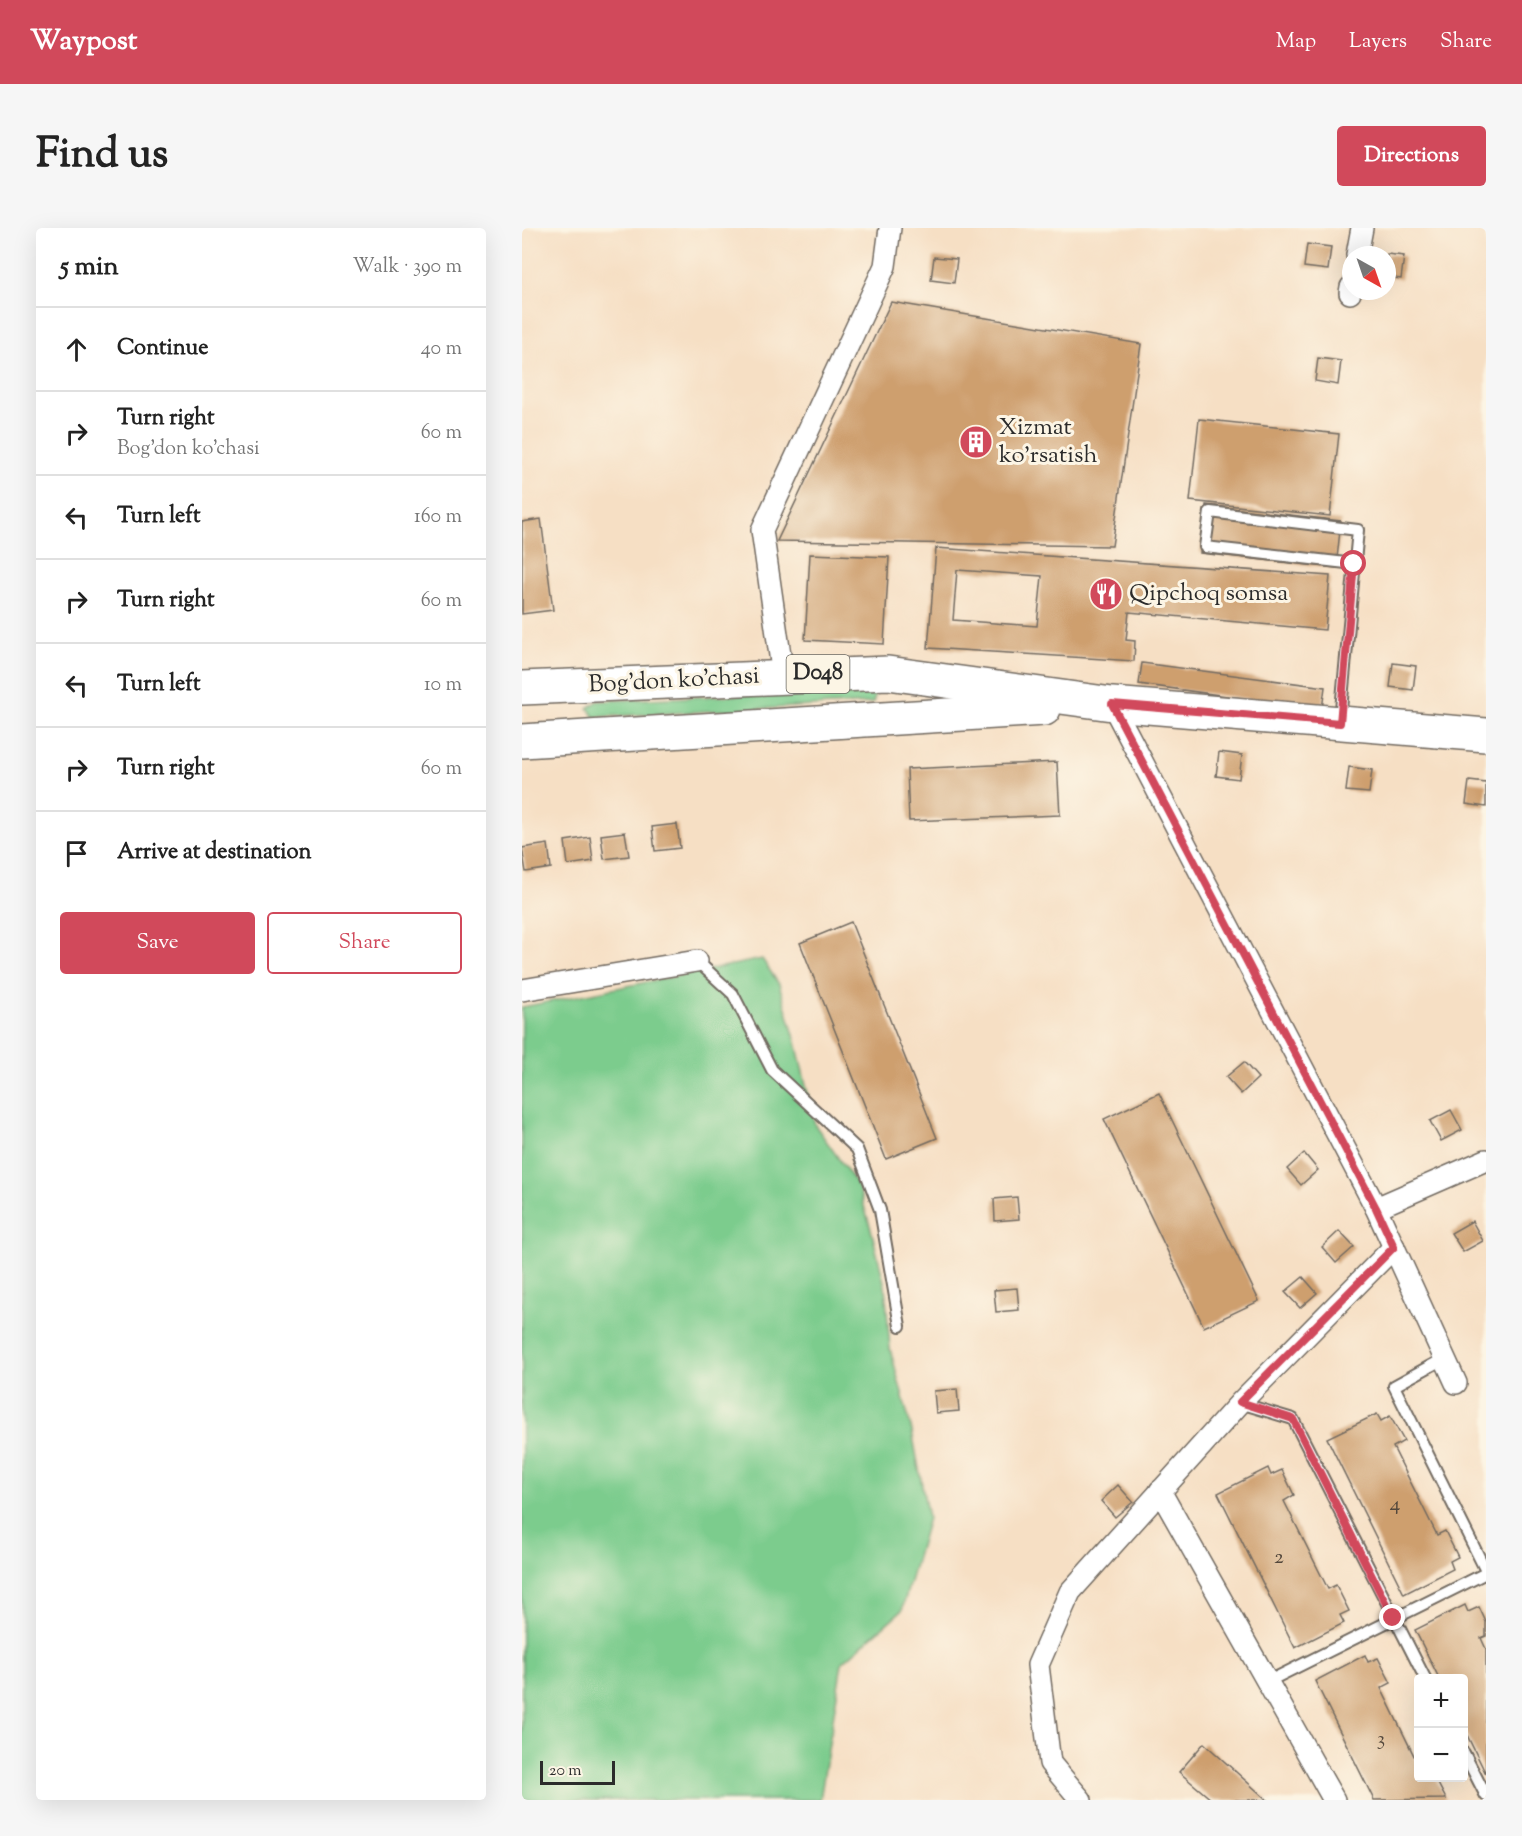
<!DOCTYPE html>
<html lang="en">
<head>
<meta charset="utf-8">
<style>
  :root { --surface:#fff; --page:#f6f6f6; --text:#222; --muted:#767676; --line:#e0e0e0; --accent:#d1495b }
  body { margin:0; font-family:"Sorts Mill Goudy",serif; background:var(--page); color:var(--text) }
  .controls { position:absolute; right:18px; bottom:18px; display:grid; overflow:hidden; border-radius:6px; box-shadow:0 6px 24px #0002 }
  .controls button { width:54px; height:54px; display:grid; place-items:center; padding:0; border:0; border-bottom:2px solid var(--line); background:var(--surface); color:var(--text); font:30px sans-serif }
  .compass { position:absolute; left:820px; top:18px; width:54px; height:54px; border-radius:50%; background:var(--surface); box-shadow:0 6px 24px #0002; rotate:140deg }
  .scale { position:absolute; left:18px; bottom:15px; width:75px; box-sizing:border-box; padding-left:6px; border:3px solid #2b2b2b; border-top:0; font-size:16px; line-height:21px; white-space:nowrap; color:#2b2b2b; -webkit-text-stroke:4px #fcf5e5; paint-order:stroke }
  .stop { position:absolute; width:18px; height:18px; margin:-14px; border:4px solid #d1495b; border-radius:50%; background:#fff }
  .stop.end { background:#d1495b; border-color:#fff; box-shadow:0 2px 6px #0008 }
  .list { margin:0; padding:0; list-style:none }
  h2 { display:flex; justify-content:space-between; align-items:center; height:78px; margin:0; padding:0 24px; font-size:26px }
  h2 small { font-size:20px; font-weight:400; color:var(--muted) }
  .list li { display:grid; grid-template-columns:39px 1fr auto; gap:18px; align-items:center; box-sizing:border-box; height:84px; padding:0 24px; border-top:2px solid var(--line) }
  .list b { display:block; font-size:22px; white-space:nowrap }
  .list p { margin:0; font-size:20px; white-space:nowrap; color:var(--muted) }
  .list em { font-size:20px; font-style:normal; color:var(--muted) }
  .actions { display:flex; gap:12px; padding:18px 24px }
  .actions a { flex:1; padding:14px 0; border:2px solid var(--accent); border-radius:6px; text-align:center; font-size:21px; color:var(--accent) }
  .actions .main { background:var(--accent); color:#fff }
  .icon { flex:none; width:33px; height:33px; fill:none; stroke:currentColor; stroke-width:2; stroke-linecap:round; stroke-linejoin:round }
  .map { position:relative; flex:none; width:964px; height:1572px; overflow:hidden; border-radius:6px }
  header { display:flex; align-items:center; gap:36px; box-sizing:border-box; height:84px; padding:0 30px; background:var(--accent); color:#fff }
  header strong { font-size:28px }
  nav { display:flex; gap:33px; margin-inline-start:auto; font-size:21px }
  .intro { display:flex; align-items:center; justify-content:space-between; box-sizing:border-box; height:144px; padding:0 36px }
  h1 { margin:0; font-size:42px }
  .button { padding:15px 27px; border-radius:6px; background:var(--accent); color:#fff; font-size:21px; font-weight:700 }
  main { display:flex; gap:36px; padding:0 36px }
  aside { flex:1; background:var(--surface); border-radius:6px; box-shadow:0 6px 24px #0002 }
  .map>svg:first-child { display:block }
  .green { fill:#7bcc8d; stroke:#537c5c; stroke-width:1.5 }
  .building { fill:#ce9f6e; fill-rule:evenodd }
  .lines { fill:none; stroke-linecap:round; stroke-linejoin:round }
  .lane-casing { stroke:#726a61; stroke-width:14 }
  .street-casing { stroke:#726a61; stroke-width:24 }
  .primary-casing { stroke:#726a61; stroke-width:36 }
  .lane { stroke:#fff; stroke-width:10 }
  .street { stroke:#fff; stroke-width:21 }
  .primary { stroke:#fff; stroke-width:33 }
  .route { stroke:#d1495b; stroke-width:8 }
  .labels { text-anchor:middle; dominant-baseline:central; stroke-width:6; stroke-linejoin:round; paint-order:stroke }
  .number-label { font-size:21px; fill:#54483c }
  .shield { fill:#fcf5e5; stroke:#6a6863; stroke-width:1.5 }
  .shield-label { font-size:22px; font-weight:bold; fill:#2b2b2b }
  .poi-label { font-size:24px; fill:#2b2b2b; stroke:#fcf5e5; text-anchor:start }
  .street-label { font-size:24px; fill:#2b2b2b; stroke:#fcf5e5 }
</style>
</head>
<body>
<header>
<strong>Waypost</strong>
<nav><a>Map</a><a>Layers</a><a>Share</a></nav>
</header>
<div class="intro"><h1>Find us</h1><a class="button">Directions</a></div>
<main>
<aside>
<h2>5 min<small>Walk · 390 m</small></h2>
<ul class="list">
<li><svg class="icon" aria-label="ahead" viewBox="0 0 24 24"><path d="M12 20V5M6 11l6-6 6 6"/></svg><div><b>Continue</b></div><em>40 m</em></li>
<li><svg class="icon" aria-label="right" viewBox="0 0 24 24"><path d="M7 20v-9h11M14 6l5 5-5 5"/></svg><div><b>Turn right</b><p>Bog'don ko'chasi</p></div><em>60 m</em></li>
<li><svg class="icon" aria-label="left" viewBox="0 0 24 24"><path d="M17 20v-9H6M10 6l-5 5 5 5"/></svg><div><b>Turn left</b></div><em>160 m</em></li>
<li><svg class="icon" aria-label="right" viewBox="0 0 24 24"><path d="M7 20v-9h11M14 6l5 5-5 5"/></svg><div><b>Turn right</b></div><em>60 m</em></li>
<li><svg class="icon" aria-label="left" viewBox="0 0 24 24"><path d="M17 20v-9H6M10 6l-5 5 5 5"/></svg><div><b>Turn left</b></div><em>10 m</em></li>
<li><svg class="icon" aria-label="right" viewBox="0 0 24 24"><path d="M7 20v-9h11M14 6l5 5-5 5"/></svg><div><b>Turn right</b></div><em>60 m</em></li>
<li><svg class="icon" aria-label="arrive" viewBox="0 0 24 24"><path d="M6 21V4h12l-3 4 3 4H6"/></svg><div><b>Arrive at destination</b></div></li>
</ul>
<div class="actions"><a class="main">Save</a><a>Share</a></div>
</aside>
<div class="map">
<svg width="964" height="1572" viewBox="0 0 964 1572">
  <rect width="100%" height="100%" fill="#fcf5e5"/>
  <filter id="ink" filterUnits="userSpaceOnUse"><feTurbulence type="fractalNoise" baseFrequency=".0167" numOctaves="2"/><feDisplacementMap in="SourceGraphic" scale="12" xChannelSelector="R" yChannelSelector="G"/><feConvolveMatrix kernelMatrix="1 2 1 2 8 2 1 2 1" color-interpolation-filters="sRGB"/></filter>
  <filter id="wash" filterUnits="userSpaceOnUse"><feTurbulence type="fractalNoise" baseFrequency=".008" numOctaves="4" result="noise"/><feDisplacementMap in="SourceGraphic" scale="24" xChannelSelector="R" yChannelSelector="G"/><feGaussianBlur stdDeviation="1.35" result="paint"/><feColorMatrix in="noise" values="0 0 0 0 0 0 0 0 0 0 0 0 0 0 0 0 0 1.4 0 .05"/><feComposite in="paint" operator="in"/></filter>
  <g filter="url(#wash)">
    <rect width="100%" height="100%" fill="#f6dfc4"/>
    <g class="green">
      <polygon points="348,462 353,468 351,475 72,489 66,480 76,473"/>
      <polygon points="240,731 257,756 274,814 293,897 336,958 349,1001 363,1058 368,1121 390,1203 406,1290 380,1382 320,1435 298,1572 0,1572 0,779"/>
    </g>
    <g id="blocks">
      <g class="building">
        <polygon points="785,16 809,19 806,42 782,39"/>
        <polygon points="865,26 882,28 879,51 865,49"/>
        <polygon points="412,29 435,31 432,55 409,52"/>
        <polygon points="369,74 619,116 590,318 255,313"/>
        <polygon points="796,130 819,133 816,157 793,153"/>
        <polygon points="677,191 817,206 808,288 668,273"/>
        <polygon points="684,277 819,293 814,340 678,325"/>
        <polygon points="19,291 31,382 0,386 0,294"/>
        <path d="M 414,320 L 808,348 L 803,402 L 607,384 L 604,412 L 613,413 L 612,433 L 406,420 ZM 435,342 L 520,348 L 515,398 L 431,392 Z"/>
        <polygon points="288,326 367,329 362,416 283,412"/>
        <polygon points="620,435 803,459 800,481 617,456"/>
        <polygon points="871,435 894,438 891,462 868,459"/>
        <polygon points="697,524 720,527 717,551 694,548"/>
        <polygon points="535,534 538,587 387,593 385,541"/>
        <polygon points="827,539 850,542 847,565 824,563"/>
        <polygon points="947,553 964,555 964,579 944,576"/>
        <polygon points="155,596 158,620 133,623 130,599"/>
        <polygon points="103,604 107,628 82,631 79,607"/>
        <polygon points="68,609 71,633 46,637 43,613"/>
        <polygon points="26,616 29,640 4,644 0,620"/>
        <polygon points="329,694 415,910 364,931 278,715"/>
        <polygon points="722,834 736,850 719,866 704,849"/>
        <polygon points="637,865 737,1073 682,1099 582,891"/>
        <polygon points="929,882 940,902 919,913 908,893"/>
        <polygon points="782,925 796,942 779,957 765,941"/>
        <polygon points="495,969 497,991 473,993 472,971"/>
        <polygon points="950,993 961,1013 941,1024 929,1005"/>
        <polygon points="817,1003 832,1019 814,1035 800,1019"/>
        <polygon points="781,1049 795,1065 778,1080 763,1064"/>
        <polygon points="495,1060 497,1082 474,1084 472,1062"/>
        <polygon points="435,1161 437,1183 414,1185 412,1163"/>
        <polygon points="855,1186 859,1193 868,1188 882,1213 871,1219 915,1307 923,1303 936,1329 928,1333 931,1341 882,1366 805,1210"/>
        <polygon points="746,1240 749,1247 760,1242 772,1267 762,1273 806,1361 814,1357 827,1383 818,1387 822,1395 773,1420 696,1265"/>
        <polygon points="596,1257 611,1274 593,1289 579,1273"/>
        <polygon points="943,1377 946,1384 957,1379 964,1394 964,1408 959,1410 964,1421 964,1546 942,1501 942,1450 917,1450 893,1402"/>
        <polygon points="843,1427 846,1434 856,1430 869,1455 859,1460 896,1536 896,1550 913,1550 924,1571 852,1572 793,1453"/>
        <polygon points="682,1515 745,1572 690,1572 657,1544"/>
      </g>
    </g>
  </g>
  <g filter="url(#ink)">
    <use href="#blocks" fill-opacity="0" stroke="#726a61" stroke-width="1.5"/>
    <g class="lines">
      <defs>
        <g id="lane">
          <polyline points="818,492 836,302 688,284 683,319 833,336"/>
          <polyline points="175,733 211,766 250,842 335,921 358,982 378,1098"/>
          <polyline points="923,1130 872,1158 964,1343"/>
          <polyline points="718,1175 771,1191 903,1450"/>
          <polyline points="745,1454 964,1345"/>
          <polyline points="942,1525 964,1568"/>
        </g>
        <g id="street">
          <polyline points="835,27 840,0"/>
          <polyline points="828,65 829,59"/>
          <polyline points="261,448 240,302 363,38 368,0"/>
          <polyline points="590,476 854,980 934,1155"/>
          <polyline points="0,762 175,733"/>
          <polyline points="854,980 964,932"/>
          <polyline points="638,1263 812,1572"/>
          <polyline points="559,1572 528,1535 516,1437 548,1364 718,1175 872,1019"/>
        </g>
        <g id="primary">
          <polyline points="0,460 366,445 590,476 964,507"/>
          <polyline points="0,513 522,481"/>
        </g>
      </defs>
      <use href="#lane" class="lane-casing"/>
      <use href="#street" class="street-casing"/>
      <use href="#primary" class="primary-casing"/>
      <use href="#lane" class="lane"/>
      <use href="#street" class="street"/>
      <use href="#primary" class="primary"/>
    </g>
  </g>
  <g class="lines" filter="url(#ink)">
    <polyline class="route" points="832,336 818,495 590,476 854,980 872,1019 718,1174 771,1191 871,1390"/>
  </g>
  <defs>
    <symbol id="building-disc" viewBox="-11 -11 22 22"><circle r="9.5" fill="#d1495b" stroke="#fcf5e5"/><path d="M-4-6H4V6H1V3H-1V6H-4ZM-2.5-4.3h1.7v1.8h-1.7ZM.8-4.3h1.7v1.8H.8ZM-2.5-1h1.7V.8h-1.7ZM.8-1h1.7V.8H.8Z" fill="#fff"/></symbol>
    <symbol id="restaurant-disc" viewBox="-11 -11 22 22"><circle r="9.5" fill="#d1495b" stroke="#fcf5e5"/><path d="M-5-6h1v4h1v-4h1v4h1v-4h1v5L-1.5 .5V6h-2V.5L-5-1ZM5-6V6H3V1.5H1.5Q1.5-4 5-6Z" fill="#fff"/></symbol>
  </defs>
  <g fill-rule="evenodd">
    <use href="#building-disc" x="435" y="195" width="38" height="38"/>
    <use href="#restaurant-disc" x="565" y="347" width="38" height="38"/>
  </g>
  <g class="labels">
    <g class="number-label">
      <text x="873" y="1277">4</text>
      <text x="757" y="1330">2</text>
      <text x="859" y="1512">3</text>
    </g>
    <rect class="shield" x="264.5" y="427" width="63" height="38" rx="4.5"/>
    <g class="shield-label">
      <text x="296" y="446">D048</text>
    </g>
    <g class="poi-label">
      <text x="477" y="200">Xizmat<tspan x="477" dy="28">ko'rsatish</tspan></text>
      <text x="607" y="366">Qipchoq somsa</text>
    </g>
    <g class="street-label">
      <text transform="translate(152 453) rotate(-3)">Bog'don ko'chasi</text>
    </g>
  </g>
</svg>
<div class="controls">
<button>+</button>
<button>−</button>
</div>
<svg class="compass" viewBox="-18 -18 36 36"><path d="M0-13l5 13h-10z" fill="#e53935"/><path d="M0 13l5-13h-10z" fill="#767676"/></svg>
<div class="scale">20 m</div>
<div class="stop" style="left:832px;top:336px"></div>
<div class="stop end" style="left:871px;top:1390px"></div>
</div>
</main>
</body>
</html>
